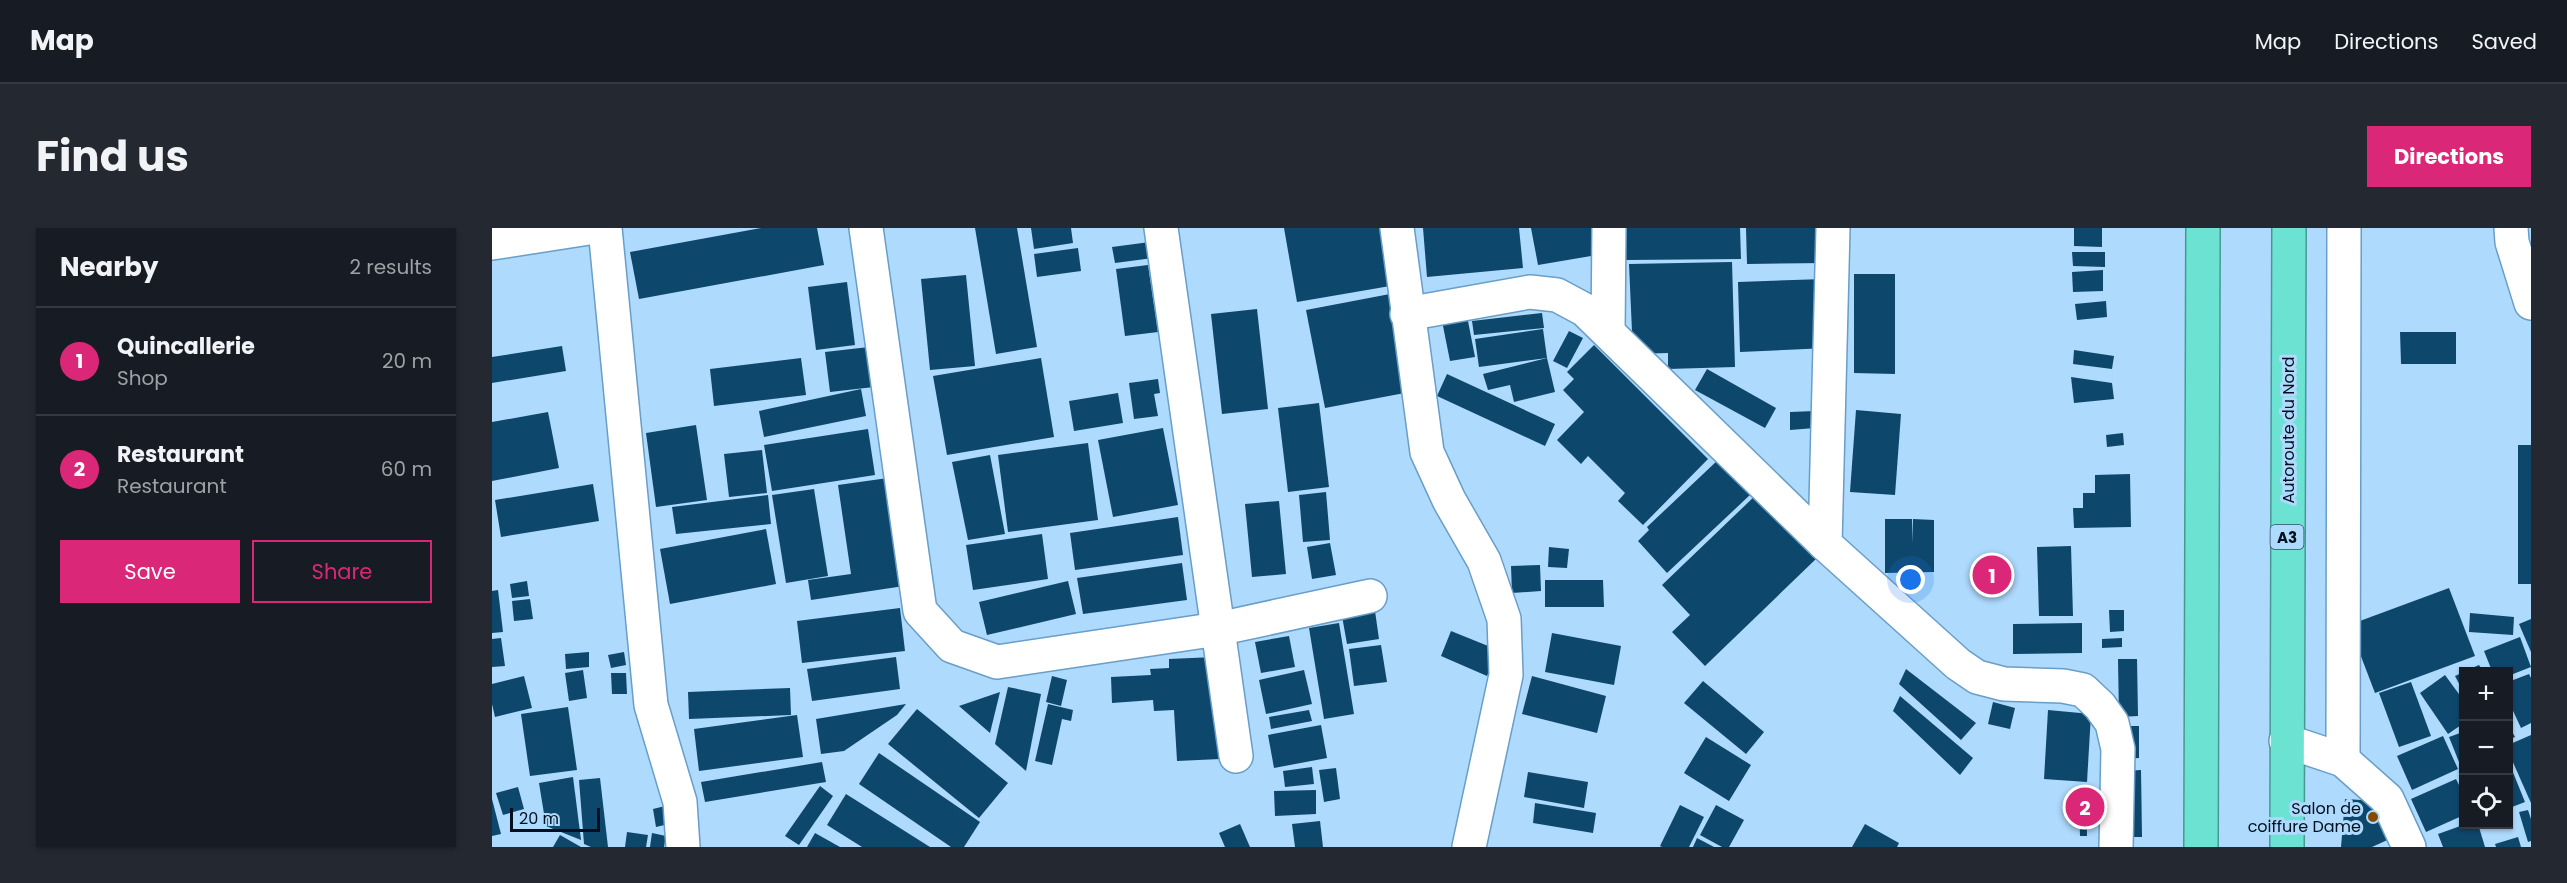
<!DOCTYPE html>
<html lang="en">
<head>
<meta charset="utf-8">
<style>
  :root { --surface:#171b24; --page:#242831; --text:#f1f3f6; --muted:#9ea1a6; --line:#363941; --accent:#db2777 }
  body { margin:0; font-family:Poppins,sans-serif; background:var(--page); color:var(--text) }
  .controls { position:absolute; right:18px; bottom:18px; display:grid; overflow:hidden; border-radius:0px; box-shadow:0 2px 4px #0004 }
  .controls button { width:54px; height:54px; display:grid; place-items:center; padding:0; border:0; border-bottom:2px solid var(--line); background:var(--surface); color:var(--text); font:30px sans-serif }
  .scale { position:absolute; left:18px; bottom:15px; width:90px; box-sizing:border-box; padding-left:6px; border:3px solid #000f1e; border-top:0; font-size:16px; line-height:21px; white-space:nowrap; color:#000f1e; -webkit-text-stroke:4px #aedafd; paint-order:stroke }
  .you { position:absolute; left:1419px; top:352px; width:21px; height:21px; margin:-15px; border:4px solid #fff; border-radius:50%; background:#1a73e8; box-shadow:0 0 0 9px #1a73e833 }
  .badge { display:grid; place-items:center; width:39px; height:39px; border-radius:50%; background:var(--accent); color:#fff; font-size:20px; font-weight:700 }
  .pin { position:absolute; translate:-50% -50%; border:3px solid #fff; box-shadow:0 2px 6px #0006 }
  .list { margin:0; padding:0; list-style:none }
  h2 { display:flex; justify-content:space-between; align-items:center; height:78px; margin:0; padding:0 24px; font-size:26px }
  h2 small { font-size:20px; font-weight:400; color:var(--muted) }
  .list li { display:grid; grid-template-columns:39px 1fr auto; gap:18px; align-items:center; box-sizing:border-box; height:108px; padding:0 24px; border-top:2px solid var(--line) }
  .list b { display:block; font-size:22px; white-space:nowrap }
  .list p { margin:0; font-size:20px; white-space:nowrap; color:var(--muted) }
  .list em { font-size:20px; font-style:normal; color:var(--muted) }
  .actions { display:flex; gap:12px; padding:18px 24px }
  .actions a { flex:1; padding:14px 0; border:2px solid var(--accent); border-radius:0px; text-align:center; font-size:21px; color:var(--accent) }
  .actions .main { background:var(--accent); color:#fff }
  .icon { flex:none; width:33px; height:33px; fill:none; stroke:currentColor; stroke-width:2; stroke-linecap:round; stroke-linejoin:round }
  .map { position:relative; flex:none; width:2039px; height:619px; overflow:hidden; border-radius:0px }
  header { display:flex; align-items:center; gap:36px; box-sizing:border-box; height:84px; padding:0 30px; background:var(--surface); border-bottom:2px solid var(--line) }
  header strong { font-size:28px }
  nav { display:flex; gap:33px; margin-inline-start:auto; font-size:21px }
  .intro { display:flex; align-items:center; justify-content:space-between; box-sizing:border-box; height:144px; padding:0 36px }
  h1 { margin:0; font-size:42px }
  .button { padding:15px 27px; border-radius:0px; background:var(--accent); color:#fff; font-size:21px; font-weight:700 }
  main { display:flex; gap:36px; padding:0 36px }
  aside { flex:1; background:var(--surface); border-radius:0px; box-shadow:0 2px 4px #0004 }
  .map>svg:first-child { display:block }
  .building { fill:#0e476c }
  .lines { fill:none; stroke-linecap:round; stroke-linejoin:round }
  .street-casing { stroke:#689ec7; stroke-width:36 }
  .highway-casing { stroke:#469993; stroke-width:36 }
  .street { stroke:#fff; stroke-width:33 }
  .highway { stroke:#6ce3d2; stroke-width:33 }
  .poi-dot { fill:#834a00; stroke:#aedafd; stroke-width:2 }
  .labels { text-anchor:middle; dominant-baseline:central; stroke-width:6; stroke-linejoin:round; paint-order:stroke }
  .shield { fill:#aedafd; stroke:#344c61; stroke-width:1.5 }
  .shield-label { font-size:15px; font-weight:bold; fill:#000f1e }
  .street-label { font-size:16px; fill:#000f1e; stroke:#aedafd }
  .poi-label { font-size:16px; fill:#000f1e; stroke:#aedafd; text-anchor:end }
</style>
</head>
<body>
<header>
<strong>Map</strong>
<nav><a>Map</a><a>Directions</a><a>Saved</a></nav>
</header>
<div class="intro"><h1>Find us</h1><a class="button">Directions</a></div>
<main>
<aside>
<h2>Nearby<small>2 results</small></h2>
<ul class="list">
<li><span class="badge">1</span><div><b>Quincallerie</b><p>Shop</p></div><em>20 m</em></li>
<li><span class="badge">2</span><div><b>Restaurant</b><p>Restaurant</p></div><em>60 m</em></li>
</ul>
<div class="actions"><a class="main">Save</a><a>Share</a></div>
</aside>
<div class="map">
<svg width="2039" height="619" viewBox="0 0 2039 619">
  <rect width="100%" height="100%" fill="#aedafd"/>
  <g class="building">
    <polygon points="269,0 325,0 332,37 147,71 138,24"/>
    <polygon points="483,0 525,0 545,119 504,126"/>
    <polygon points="539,0 579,0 581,15 542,21"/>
    <polygon points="792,0 894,0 904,57 805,74"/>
    <polygon points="931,0 1027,0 1031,40 935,49"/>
    <polygon points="1039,0 1100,0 1105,27 1046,37"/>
    <polygon points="1134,0 1248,0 1249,31 1134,32"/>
    <polygon points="1254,0 1332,0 1333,35 1255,36"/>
    <polygon points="1582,0 1610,0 1610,19 1582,18"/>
    <polygon points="658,14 661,30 623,35 620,19"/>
    <polygon points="586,20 589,43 545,49 542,26"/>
    <polygon points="1580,24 1613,24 1613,39 1581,38"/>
    <polygon points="1240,34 1243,139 1176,141 1176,125 1141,126 1137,36"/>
    <polygon points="656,37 666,104 633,108 624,41"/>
    <polygon points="1611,42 1611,63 1581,64 1580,44"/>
    <polygon points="1362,46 1403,46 1403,146 1362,145"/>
    <polygon points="474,47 483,138 438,142 429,51"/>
    <polygon points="1332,51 1335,120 1248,124 1246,54"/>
    <polygon points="355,54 363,117 324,122 316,59"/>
    <polygon points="898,66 918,164 833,180 814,82"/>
    <polygon points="1614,73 1615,89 1585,92 1583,76"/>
    <polygon points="765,81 776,181 730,186 719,86"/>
    <polygon points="1050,85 1052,100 982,107 980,93"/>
    <polygon points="975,88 983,129 958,133 950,93"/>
    <polygon points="1051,101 1055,130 987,139 983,111"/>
    <polygon points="1077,103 1091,110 1075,140 1061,133"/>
    <polygon points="1908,104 1964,104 1964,136 1909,136"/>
    <polygon points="1102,117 1216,231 1151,297 1126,273 1133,265 1096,228 1089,236 1065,212 1092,184 1071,162 1082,151 1075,144"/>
    <polygon points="70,118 74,143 0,155 0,129"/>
    <polygon points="377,119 382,159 338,164 333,124"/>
    <polygon points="1582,122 1622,128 1620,141 1581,136"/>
    <polygon points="309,130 314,167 222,178 218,141"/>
    <polygon points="549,130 562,209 455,227 441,148"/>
    <polygon points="1055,130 1063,164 1022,174 1018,157 996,162 991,146"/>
    <polygon points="1215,141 1284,180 1273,200 1203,162"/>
    <polygon points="955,146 1063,196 1053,218 945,168"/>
    <polygon points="1579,149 1620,155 1622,171 1582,175"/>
    <polygon points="666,151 668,165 662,166 666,188 642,191 637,155"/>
    <polygon points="369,161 374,188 272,209 267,183"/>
    <polygon points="626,165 631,195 582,203 577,173"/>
    <polygon points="827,175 837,259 796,264 786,180"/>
    <polygon points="1364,182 1409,186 1403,267 1358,264"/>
    <polygon points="1323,183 1323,200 1298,202 1298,184"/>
    <polygon points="56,184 67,240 0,253 0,194"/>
    <polygon points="204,197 215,272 164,279 154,205"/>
    <polygon points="671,200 686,277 621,289 606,212"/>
    <polygon points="376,201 383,247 280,263 272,217"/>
    <polygon points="1631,205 1632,217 1615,219 1614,207"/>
    <polygon points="596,215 606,292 516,304 506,227"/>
    <rect x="2026" y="217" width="13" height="139"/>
    <polygon points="270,222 275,265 237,269 232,226"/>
    <polygon points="498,227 513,306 476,312 460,234"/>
    <polygon points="1227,231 1259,266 1175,345 1146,313 1157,302 1155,299"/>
    <polygon points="1638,246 1639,299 1582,300 1581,280 1591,280 1591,265 1603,265 1603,247"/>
    <polygon points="396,250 412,358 319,372 316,352 359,346 346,257"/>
    <polygon points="101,256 107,293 9,309 3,272"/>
    <polygon points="322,261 336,348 294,355 280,267"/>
    <polygon points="834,264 838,312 811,314 807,267"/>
    <polygon points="1266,265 1326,329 1213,438 1180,404 1198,387 1170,357"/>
    <polygon points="276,267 279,296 184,306 180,279"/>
    <polygon points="787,273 794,346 760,349 753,276"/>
    <polygon points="686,289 691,327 583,342 578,305"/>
    <polygon points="1393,291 1420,291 1420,315 1421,291 1442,292 1442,344 1393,345"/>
    <polygon points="274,301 284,356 178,376 168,321"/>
    <polygon points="550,306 556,351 481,362 474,317"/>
    <polygon points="838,315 844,347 820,351 815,319"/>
    <polygon points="1579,318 1581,388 1547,388 1545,319"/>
    <polygon points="1057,319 1077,321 1075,340 1056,339"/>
    <polygon points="690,335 695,372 591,386 585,350"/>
    <polygon points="1048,337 1049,363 1020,365 1019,338"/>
    <polygon points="1053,352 1111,352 1112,379 1053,379"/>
    <polygon points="35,353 37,368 20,370 18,356"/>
    <polygon points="576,353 584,386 495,407 487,374"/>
    <polygon points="1957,360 1983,428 1883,465 1857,397"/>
    <polygon points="6,362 11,404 0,405 0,363"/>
    <polygon points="38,371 41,391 22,393 20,373"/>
    <polygon points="408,380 413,423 310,435 305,393"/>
    <polygon points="1617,382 1632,382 1632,403 1618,404"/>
    <polygon points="883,383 887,411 855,416 850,388"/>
    <polygon points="1978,385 2022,389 2021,407 1977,404"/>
    <polygon points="2039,391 2039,424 2027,396"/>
    <polygon points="847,395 862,486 832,491 817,400"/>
    <polygon points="1590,395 1590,425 1521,426 1521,396"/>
    <polygon points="959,403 1006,422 995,448 949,428"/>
    <polygon points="1060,405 1129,418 1122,457 1053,444"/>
    <polygon points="797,408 803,439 769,445 763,414"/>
    <polygon points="2028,409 2039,439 2016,448 2016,443 2000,443 1992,423"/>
    <polygon points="9,410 13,438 0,439 0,411"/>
    <polygon points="1630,410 1630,419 1610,420 1610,411"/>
    <polygon points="889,417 895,454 862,458 857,421"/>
    <polygon points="97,424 97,439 74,441 73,426"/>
    <polygon points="132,424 134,437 119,440 116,427"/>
    <polygon points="404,429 408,461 320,473 315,441"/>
    <polygon points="722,429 728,531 685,533 682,482 662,483 661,472 620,475 619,449 659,447 658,441 677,440 677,431"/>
    <polygon points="1626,431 1645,431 1646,488 1627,489"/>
    <polygon points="1987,437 1991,443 1973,443"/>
    <polygon points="1414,441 1484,495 1469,512 1407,456"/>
    <polygon points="91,442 95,470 77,473 73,445"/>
    <polygon points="812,442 820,476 774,486 767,452"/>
    <polygon points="1972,444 1972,465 1963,448"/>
    <polygon points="119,445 134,445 135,466 120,466"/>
    <polygon points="2037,446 2039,450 2039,495 2029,500 2016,472 2016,454"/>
    <polygon points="1953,447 1972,473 1972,495 1956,506 1928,465"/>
    <polygon points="32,448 40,480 3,489 0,476 0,456"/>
    <polygon points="560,448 575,452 569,478 554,474"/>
    <polygon points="1040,448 1114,468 1105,505 1030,486"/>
    <polygon points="1211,453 1272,504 1254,526 1192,475"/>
    <polygon points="1919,454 1939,508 1907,519 1887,465"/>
    <polygon points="516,459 549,466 534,543 503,516"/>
    <polygon points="298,460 299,487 197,491 196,464"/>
    <polygon points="508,464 498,505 467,478"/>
    <polygon points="1408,468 1481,530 1468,547 1401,483"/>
    <polygon points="1501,474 1523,480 1518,501 1496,496"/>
    <polygon points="414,476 405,487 352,523 329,526 324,491"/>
    <polygon points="556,476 581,482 579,493 570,491 560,537 543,533"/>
    <polygon points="76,479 85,542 38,548 29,486"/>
    <polygon points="425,481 516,555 487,590 396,516"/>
    <polygon points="817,482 820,493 779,501 777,489"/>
    <polygon points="1556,482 1599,486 1595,554 1552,551"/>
    <polygon points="305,487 311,529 207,543 202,501"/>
    <polygon points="2016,496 2023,509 2016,512"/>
    <polygon points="829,497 835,530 782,540 776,507"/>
    <polygon points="1629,498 1647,498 1647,530 1630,531"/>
    <polygon points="1971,504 1971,544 1957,509"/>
    <polygon points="2039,507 2039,575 2016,523 2016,517"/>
    <polygon points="1951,508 1966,541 1920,562 1905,528"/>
    <polygon points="1214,509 1259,537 1237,573 1192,545"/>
    <polygon points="387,525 488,594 472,619 459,619 367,556"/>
    <polygon points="2016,532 2033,574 2020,579 2016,569"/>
    <polygon points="330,534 334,554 213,574 209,554"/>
    <polygon points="820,539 822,556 793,559 791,543"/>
    <polygon points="844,540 848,571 832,574 827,542"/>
    <polygon points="1649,542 1650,609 1633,609 1632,543"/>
    <polygon points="1036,544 1096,554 1092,580 1032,569"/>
    <polygon points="81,549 89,612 54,598 47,555"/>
    <polygon points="108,550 116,619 99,619 92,616 87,552"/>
    <polygon points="1964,551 1972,567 1972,587 1934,604 1919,571"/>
    <polygon points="328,558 341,568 307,617 293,608"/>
    <polygon points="26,559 32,581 11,587 4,565"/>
    <polygon points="824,562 824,586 783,588 782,563"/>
    <polygon points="354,566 438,619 370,619 335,597"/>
    <polygon points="1587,567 1594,567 1595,608 1588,608"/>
    <polygon points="0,571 9,606 0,608"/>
    <polygon points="1853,571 1885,573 1902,609 1880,619 1849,619"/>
    <polygon points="1043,575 1104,585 1101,605 1041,595"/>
    <polygon points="1188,577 1212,589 1197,619 1170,619 1168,618"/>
    <polygon points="1224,577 1252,592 1237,619 1230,619 1208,607"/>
    <polygon points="173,578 177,596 164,599 161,581"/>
    <polygon points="2036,582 2039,591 2039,613 2036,614 2027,584"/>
    <polygon points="828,593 831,619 803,619 800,596"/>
    <polygon points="748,596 758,619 733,619 727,605"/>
    <polygon points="1373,596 1407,615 1405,619 1360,619"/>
    <polygon points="1974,596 1986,596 1993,619 1951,619 1946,606"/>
    <polygon points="135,604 156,607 154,619 133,619"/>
    <polygon points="160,605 174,608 172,619 158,619"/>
    <polygon points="323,605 348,619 315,619"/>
    <polygon points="68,607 89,619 61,619"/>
    <polygon points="2026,609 2029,619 2004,619 2003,616"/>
    <polygon points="1205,610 1222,619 1201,619"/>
  </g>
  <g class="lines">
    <defs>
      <g id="street">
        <polyline points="113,0 159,477 188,574 191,619"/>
        <polyline points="374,0 428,383 460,418 505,434 726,401 878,368"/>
        <polyline points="669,0 744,528"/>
        <polyline points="905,0 935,224 957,272 992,333 1012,391 1014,447 977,619"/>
        <polyline points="2019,0 2020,14 2039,75"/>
        <polyline points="0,15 97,0"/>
        <polyline points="915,86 1038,64 1065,67 1093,82 1333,316 1466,436 1485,449 1512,456 1571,458 1591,462 1608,478 1620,495 1626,521 1624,619"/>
        <polyline points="1116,103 1117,0"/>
        <polyline points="1333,316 1341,0"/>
        <polyline points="1794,513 1851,532 1895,571 1917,619"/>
        <polyline points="1851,532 1852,0"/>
      </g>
      <g id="highway">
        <polyline points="1709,619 1711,0"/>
        <polyline points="1795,619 1797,0"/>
      </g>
    </defs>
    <use href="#street" class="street-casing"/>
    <use href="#highway" class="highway-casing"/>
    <use href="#street" class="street"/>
    <use href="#highway" class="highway"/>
  </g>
  <circle class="poi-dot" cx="1881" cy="589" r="6"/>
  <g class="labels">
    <rect class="shield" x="1778.5" y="297" width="33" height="24" rx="4.5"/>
    <g class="shield-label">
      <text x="1795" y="309">A3</text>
    </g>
    <g class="street-label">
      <text transform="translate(1796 202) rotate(-90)">Autoroute du Nord</text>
    </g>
    <g class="poi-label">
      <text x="1869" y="580">Salon de<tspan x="1869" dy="18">coiffure Dame</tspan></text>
    </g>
  </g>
</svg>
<div class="controls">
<button>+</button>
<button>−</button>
<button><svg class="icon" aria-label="locate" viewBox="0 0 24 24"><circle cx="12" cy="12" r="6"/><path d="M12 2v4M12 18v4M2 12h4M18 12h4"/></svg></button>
</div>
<div class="scale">20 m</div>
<div class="you"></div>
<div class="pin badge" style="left:1500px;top:347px">1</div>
<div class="pin badge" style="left:1593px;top:579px">2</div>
</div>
</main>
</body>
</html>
